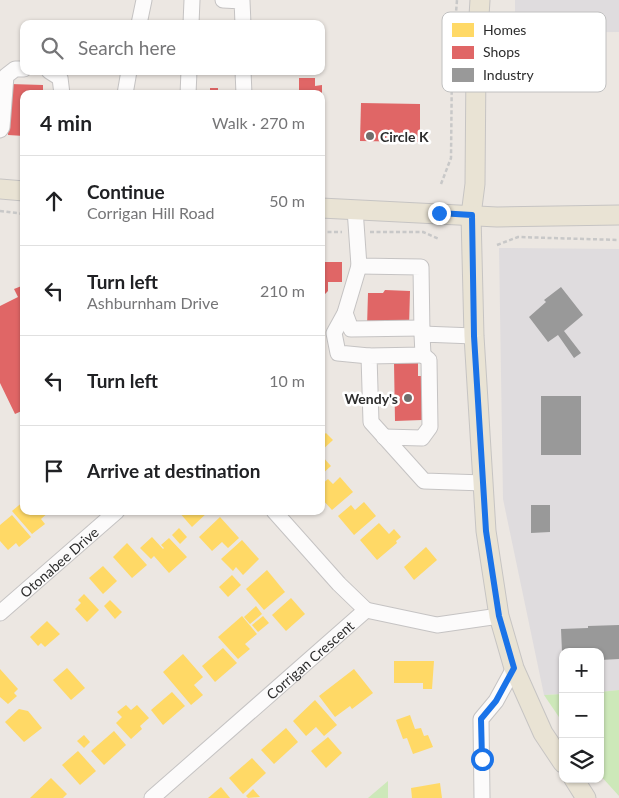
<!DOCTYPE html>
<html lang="en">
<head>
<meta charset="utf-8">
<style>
  :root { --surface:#fff; --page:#f6f6f6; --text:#202124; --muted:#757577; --line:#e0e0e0 }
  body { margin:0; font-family:Lato,sans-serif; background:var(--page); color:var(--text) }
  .controls { position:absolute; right:15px; bottom:15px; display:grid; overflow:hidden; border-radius:10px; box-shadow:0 1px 4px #0004 }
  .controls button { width:45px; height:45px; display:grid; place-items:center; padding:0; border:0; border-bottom:1px solid var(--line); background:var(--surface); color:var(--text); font:25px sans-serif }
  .stop { position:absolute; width:15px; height:15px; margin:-11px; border:4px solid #1a73e8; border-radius:50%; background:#fff }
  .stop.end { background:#1a73e8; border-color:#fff; box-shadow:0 1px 5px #0008 }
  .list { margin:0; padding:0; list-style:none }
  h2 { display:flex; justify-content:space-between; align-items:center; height:65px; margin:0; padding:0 20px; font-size:21px }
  h2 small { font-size:16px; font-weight:400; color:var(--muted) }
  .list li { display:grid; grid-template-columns:32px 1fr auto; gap:15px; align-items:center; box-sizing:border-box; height:90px; padding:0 20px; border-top:1px solid var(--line) }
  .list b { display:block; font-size:19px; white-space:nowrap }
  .list p { margin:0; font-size:16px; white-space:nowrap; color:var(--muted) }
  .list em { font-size:16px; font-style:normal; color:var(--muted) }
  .icon { flex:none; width:28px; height:28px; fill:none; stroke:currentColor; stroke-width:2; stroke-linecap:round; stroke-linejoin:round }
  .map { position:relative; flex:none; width:619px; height:798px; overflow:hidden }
  .search { position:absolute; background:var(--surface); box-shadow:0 1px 4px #0004; left:20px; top:20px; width:305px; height:55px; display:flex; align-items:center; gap:12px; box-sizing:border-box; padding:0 18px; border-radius:10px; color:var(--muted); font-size:19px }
  .panel { position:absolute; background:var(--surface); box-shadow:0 1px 4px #0004; left:20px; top:90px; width:305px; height:425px; border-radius:10px }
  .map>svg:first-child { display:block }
  .industrial { fill:#dfdcde }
  .green { fill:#cde8b9 }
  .homes { fill:#ffd966 }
  .shops { fill:#e06666 }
  .industry { fill:#999 }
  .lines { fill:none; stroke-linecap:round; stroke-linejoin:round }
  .minor-casing { stroke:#c5c3c3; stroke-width:17 }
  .major-casing { stroke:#c6c4c3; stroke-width:21 }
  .path { stroke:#c8c8c8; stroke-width:2.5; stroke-dasharray:4 2.5; stroke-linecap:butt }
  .minor { stroke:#fcfbfb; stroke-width:15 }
  .major { stroke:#e9e3d4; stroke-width:19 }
  .route { stroke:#1a73e8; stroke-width:6 }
  .poi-dot { fill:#706e6c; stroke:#fff; stroke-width:2 }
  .labels { text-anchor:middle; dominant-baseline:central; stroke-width:5; stroke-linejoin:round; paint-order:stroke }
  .poi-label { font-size:14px; font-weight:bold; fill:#2d2d2d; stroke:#fff; text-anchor:start }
  .street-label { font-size:14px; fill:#2d2d2d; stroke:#fff }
  .key { fill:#fff; stroke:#c0c0c0; stroke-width:1 }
  .key-label { font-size:14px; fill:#2d2d2d }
</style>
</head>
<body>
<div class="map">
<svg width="619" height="798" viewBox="0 0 619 798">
  <rect width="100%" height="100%" fill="#ece7e2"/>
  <g class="industrial">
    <polygon points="515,0 619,0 619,32 515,33"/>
    <polygon points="499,248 619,249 619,690 600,692 600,652 563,652 563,694 544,695 503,499"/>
  </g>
  <g class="green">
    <polygon points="619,690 619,796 600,775 600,692"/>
    <polygon points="563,694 563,723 544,695"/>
    <polygon points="388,781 388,798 368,798"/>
  </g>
  <g class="homes">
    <polygon points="326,433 333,440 321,451 321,437"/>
    <polygon points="321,455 331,466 321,475"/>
    <polygon points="340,477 353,492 332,510 321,498 321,485 328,479 333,484"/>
    <polygon points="24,501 24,511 50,511 41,519 45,524 32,534 12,511"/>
    <polygon points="364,502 376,516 354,535 338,516 351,505 355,510"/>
    <polygon points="178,511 209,511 192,527"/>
    <polygon points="12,515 31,537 19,547 16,543 8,550 0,541 0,525"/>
    <polygon points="220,517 239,538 228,548 222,542 212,551 199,537"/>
    <polygon points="379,523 389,534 394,529 401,537 396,541 397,543 377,560 360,540"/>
    <polygon points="179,528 187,537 180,544 172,535"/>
    <polygon points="152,537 163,549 164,548 161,545 169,538 187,557 169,573 154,556 151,559 140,548"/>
    <polygon points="242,540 259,559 243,575 236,567 233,571 221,559"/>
    <polygon points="127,543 147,565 132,578 113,557"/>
    <polygon points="426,547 437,560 414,580 404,567"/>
    <polygon points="103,566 117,581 103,594 89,578"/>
    <polygon points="267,570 285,592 264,610 246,589"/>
    <polygon points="232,575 241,585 228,597 219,587"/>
    <polygon points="84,594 99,610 87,622 75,609 81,603 78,600"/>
    <polygon points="291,598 305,614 286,631 272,615"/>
    <polygon points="110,600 122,612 115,619 104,606"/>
    <polygon points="256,606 262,614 250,624 244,617"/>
    <polygon points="242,616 257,634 245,644 250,649 238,659 218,637"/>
    <polygon points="263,616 269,623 258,632 252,625"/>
    <polygon points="47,621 60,634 45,647 41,643 38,646 30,637"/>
    <polygon points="223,648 237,663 215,682 202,666"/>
    <polygon points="183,654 203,677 194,685 203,695 191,705 163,672"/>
    <polygon points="394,661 434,661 432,689 423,689 423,683 394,683"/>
    <polygon points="67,668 85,688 71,700 53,680"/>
    <polygon points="0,669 18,689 14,693 17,696 8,704 0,697"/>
    <polygon points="354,669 373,693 352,709 350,706 335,717 319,696"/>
    <polygon points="172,692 185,706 163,725 151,710"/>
    <polygon points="315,700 337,725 324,736 316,727 306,736 293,721"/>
    <polygon points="126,705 131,710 137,705 149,718 140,726 142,729 131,739 116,723 122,717 117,712"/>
    <polygon points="19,709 28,711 42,728 24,742 5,722"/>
    <polygon points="410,715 415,729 421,728 424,736 428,735 433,747 413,754 407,738 403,739 396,720"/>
    <polygon points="286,728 298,742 274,764 261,750"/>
    <polygon points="114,731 126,745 104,765 91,751"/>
    <polygon points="84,735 90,742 84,748 77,741"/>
    <polygon points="328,737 342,753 326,768 311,751"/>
    <polygon points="78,751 96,771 80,785 62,765"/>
    <polygon points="252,758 266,773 243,794 229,778"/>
    <polygon points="51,778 67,794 63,798 30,798"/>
    <polygon points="440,783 442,798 412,798 411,788"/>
    <polygon points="221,787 230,798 208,798"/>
    <polygon points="253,789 260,797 248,798 246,796"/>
  </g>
  <g class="shops">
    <polygon points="299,78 315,78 315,86 322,85 322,94 299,94"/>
    <polygon points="10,84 43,85 43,94 24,94 24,136 8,135"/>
    <rect x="210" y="88" width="8" height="6"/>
    <polygon points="361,103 420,104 420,142 360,141"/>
    <polygon points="321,262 342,262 342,282 328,282 328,291 321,298"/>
    <polygon points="24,285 24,410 15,414 0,383 0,306 18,297 14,289"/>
    <polygon points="385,290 410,291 409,327 367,327 368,293 383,293"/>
    <polygon points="394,363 418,363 418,376 422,376 422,420 395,421"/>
  </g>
  <g class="industry">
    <polygon points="561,287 583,315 564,331 581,353 574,358 558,335 548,342 529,317 546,302 544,300"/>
    <rect x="541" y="396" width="40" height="59"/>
    <polygon points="531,505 550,505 550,532 531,533"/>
    <polygon points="619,625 619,659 600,660 600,652 562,652 561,629 588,628 588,626"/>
  </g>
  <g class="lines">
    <defs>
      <g id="minor">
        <polyline points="223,0 242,1 243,24"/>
        <polyline points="139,24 144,0"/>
        <polyline points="191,24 192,0"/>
        <polyline points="49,71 60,78 62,94"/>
        <polyline points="243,71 244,94"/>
        <polyline points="125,94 129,71"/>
        <polyline points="188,94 189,71"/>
        <polyline points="0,130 2,127 6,76 15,69 24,69"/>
        <polyline points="355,209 359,266 421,267 422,334"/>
        <polyline points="359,266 345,313 334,333 338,353 369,356"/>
        <polyline points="345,313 351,329 422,328"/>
        <polyline points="474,336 422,334 423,355 369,356 371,422 424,481 484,483"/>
        <polyline points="384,437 422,438 430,427 429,360 423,355"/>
        <polyline points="274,511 339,584 366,610"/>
        <polyline points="366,610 437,625 499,616"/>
        <path id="s1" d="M 0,613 L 117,511"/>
        <path id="s2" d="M 152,798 L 366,610"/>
        <polyline points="482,798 481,719 496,701 514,668"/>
      </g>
      <g id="major">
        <polyline points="480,0 476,64 475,184 471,215 474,336 486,531 499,616 514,668 543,733 563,763"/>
        <polyline points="0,189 24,191"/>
        <polyline points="321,208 497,217 619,215"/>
        <polyline points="574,779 586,798"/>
      </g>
    </defs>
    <use href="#minor" class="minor-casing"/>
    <use href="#major" class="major-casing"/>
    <g class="path">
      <polyline points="441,184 451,158 452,63 457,0"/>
      <polyline points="0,211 24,214"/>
      <polyline points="321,232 342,232"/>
      <polyline points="370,232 423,232 439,239"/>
      <polyline points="497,245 518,237 619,240"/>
    </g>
    <use href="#minor" class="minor"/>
    <use href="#major" class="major"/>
  </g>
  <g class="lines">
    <polyline class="route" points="439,213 472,215 474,336 486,531 499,616 514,668 496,701 481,719 482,759"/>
  </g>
  <g class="poi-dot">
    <circle cx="370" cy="136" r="5"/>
    <circle cx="408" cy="398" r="5"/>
  </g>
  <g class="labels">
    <g class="poi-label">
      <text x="380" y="136">Circle K</text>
      <text x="398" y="398" text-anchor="end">Wendy's</text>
    </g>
    <g class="street-label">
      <text stroke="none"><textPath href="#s1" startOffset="78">Otonabee Drive</textPath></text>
      <text stroke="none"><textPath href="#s2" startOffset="210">Corrigan Crescent</textPath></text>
    </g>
  </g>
  <rect x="442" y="12" width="164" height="80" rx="8" class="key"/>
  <rect x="452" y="23" width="22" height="14" fill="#ffd966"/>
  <rect x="452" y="46" width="22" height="13" fill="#e06666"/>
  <rect x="452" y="68" width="22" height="14" fill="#999"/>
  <g class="key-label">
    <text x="483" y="35">Homes</text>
    <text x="483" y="57">Shops</text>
    <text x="483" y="80">Industry</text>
  </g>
</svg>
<div class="controls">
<button>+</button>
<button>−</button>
<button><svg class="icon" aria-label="layers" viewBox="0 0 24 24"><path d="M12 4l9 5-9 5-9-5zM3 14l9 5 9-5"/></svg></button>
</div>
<div class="stop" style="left:482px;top:759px"></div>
<div class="stop end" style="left:439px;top:213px"></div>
<div class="search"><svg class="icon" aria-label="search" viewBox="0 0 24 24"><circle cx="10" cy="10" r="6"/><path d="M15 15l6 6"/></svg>Search here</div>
<section class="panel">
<h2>4 min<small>Walk · 270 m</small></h2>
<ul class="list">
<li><svg class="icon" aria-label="ahead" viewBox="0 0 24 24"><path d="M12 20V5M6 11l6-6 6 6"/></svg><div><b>Continue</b><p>Corrigan Hill Road</p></div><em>50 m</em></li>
<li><svg class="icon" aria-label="left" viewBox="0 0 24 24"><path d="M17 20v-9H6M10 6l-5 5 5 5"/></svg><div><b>Turn left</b><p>Ashburnham Drive</p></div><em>210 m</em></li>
<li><svg class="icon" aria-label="left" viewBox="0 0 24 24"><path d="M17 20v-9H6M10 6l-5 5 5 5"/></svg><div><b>Turn left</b></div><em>10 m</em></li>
<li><svg class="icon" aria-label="arrive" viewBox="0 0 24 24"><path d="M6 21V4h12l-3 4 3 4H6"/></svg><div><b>Arrive at destination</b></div></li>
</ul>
</section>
</div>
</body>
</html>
